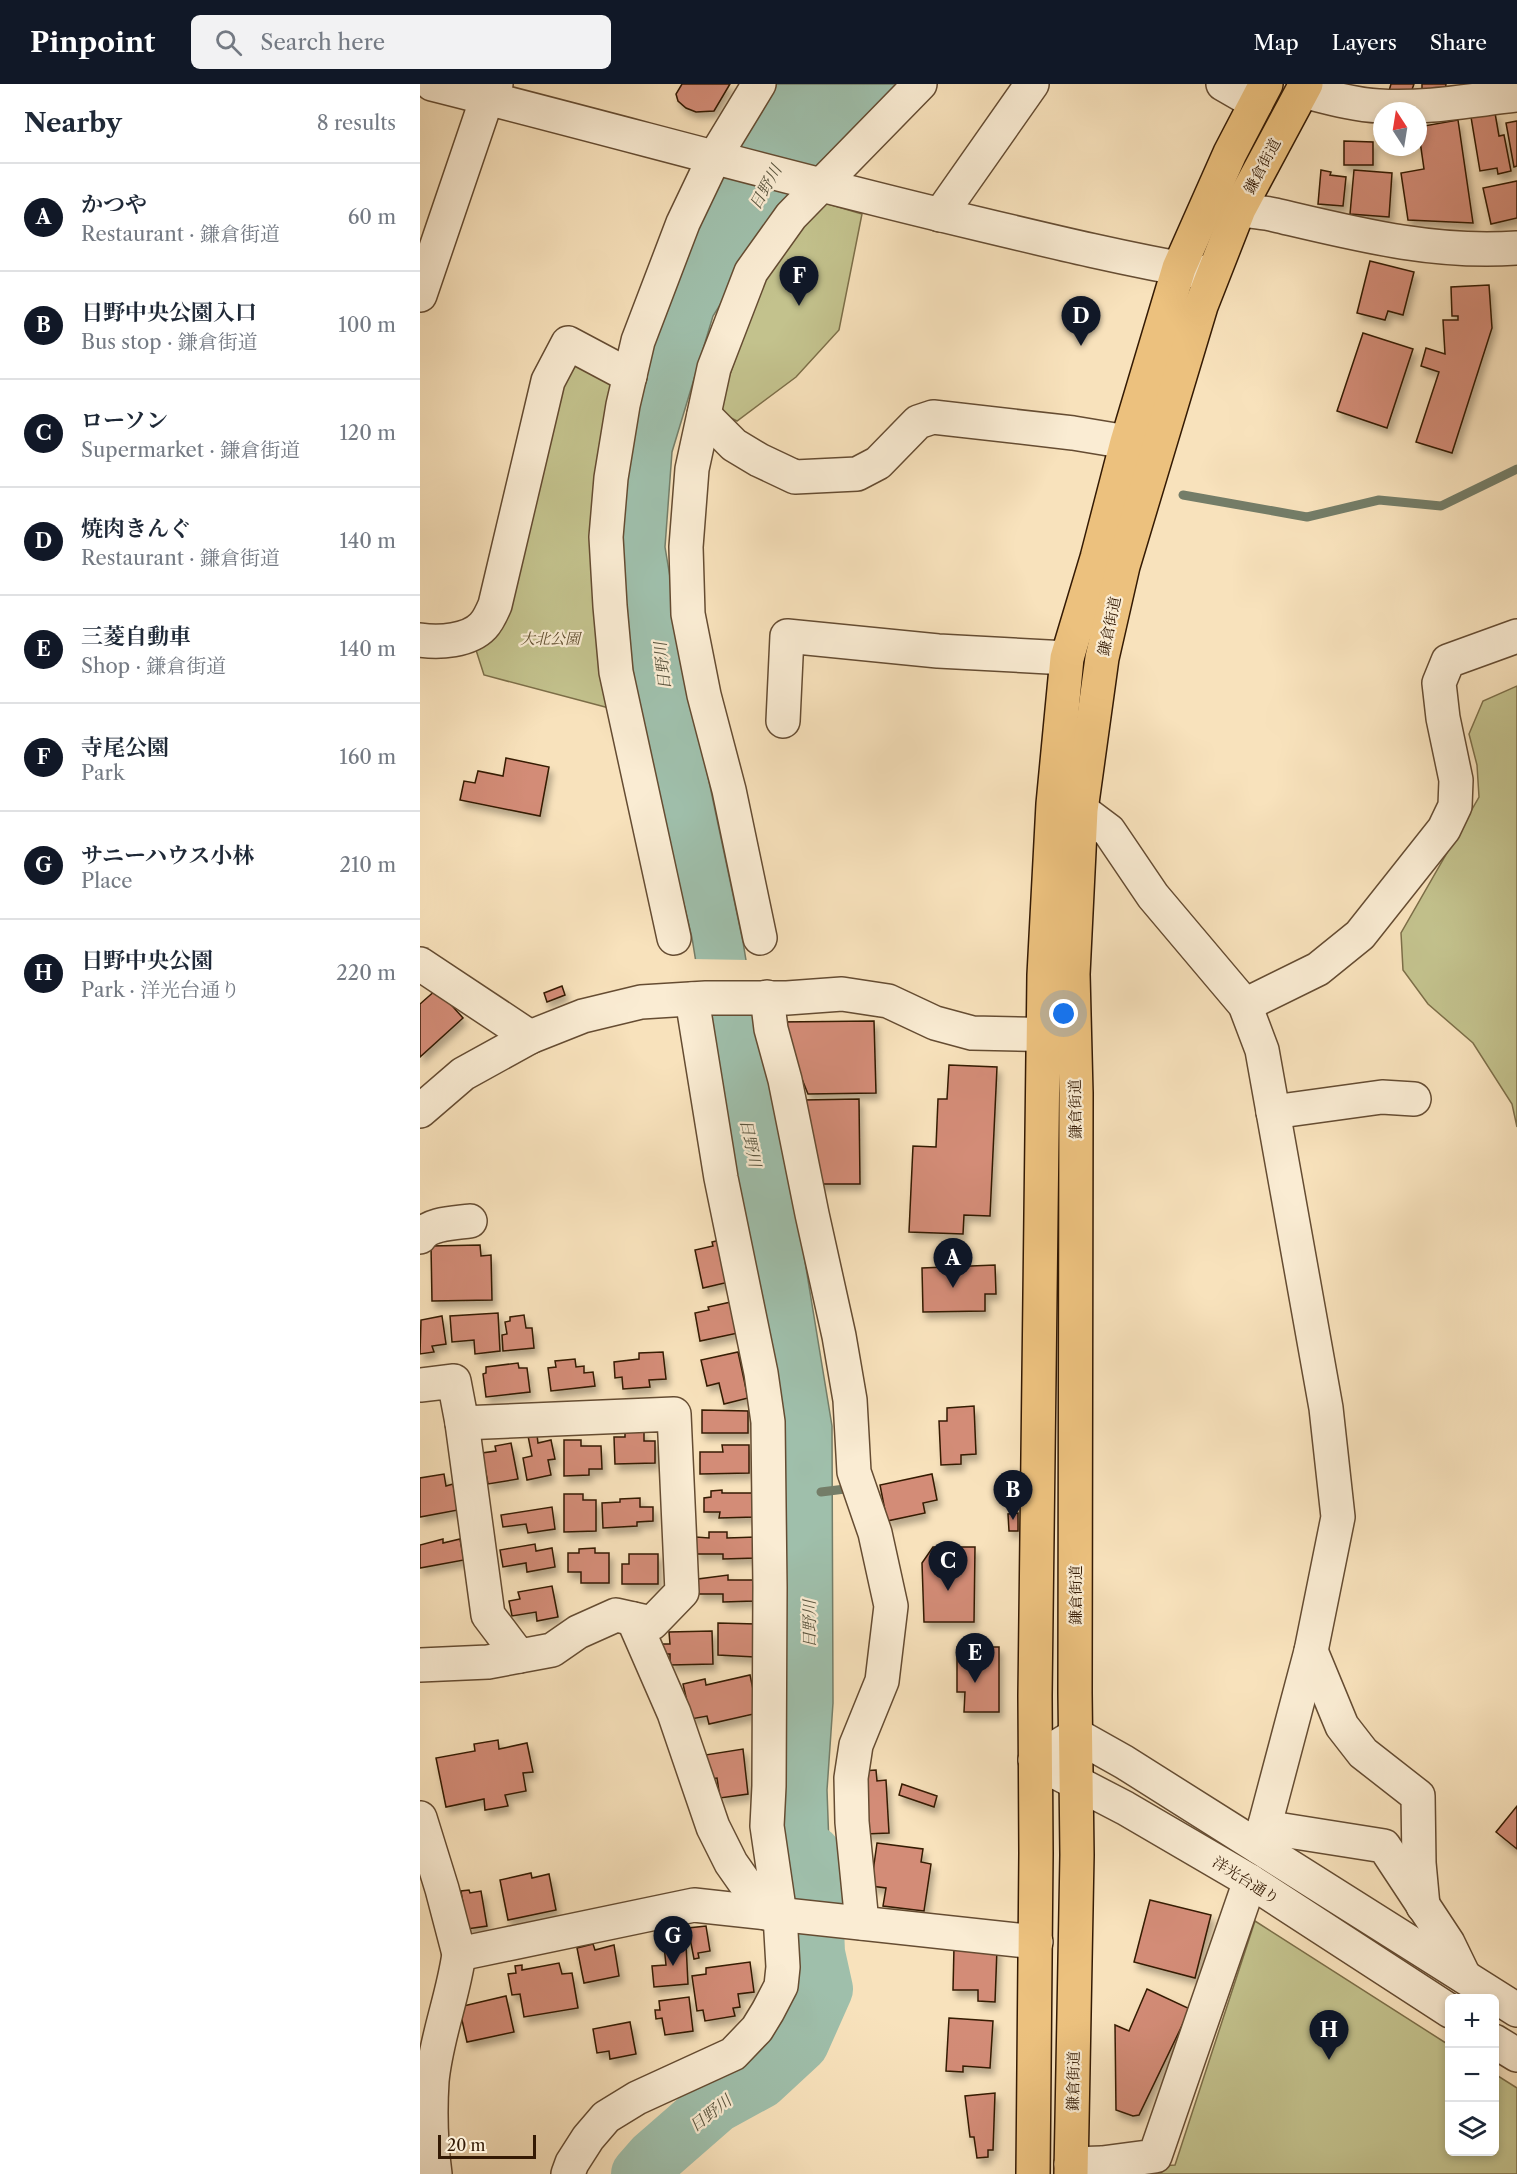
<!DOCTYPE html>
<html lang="en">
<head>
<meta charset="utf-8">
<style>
  :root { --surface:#fff; --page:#f2f2f3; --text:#1f2937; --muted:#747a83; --line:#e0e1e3; --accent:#111827 }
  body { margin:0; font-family:"Libre Caslon Text","Noto Serif JP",serif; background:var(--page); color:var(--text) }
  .controls { position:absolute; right:18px; bottom:18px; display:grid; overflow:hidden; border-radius:9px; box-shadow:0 3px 9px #0003 }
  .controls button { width:54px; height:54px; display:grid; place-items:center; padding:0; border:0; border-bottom:2px solid var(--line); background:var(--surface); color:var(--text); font:30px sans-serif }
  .compass { position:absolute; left:953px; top:18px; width:54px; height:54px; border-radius:50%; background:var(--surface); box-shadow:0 3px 9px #0003; rotate:348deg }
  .scale { position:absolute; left:18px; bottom:15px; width:98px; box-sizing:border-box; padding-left:6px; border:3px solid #341a04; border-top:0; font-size:16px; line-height:21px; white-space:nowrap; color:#341a04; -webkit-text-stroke:4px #faecd3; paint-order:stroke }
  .you { position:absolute; left:644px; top:930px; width:21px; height:21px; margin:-15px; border:4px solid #fff; border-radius:50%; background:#1a73e8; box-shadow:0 0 0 9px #1a73e833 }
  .badge { display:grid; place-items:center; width:39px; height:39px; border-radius:50%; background:var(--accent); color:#fff; font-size:20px; font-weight:700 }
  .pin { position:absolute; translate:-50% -50px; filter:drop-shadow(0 2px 3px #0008) }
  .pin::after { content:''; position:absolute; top:32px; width:21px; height:18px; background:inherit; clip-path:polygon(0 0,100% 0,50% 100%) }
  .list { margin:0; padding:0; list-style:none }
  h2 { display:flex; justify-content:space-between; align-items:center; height:78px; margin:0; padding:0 24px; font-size:26px }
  h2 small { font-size:20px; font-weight:400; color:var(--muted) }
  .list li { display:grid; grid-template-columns:39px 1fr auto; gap:18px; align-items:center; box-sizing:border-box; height:108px; padding:0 24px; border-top:2px solid var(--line) }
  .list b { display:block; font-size:22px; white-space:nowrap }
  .list p { margin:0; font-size:20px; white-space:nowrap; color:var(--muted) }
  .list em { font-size:20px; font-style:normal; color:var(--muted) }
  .icon { flex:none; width:33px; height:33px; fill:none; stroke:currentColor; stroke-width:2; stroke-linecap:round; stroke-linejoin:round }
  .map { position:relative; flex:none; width:1097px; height:2090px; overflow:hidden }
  header { display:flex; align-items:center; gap:36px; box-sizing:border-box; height:84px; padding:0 30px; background:var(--accent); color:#fff }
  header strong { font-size:28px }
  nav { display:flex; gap:33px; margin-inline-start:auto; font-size:21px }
  .search { width:420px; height:54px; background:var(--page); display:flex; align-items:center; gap:15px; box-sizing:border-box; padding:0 21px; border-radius:9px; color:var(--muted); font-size:22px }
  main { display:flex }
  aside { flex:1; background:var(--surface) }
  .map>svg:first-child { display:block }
  .green { fill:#c3c28d; stroke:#7c6e48; stroke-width:1.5 }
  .water { fill:#9fbfab; stroke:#747d68; stroke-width:1.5 }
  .pier { fill:#f8e2bc }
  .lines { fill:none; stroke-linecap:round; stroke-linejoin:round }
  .stream { stroke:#747d68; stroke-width:9 }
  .river { stroke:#9fbfab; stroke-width:58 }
  .building { fill:#d38c77; stroke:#341a04; stroke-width:1.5; filter:url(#shadow) }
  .minor-casing { stroke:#654c32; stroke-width:36 }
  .major-casing { stroke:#341a04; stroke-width:36 }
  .minor { stroke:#faecd3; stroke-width:33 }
  .major { stroke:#ecc17e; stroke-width:33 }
  .labels { text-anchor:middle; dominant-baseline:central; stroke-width:4.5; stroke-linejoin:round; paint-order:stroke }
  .street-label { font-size:15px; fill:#341a04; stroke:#faecd3 }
  .park-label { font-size:15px; font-style:italic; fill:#5f4c2d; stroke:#faecd3 }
  .water-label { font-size:16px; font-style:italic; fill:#59543e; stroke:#faecd3 }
</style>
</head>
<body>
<header>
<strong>Pinpoint</strong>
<div class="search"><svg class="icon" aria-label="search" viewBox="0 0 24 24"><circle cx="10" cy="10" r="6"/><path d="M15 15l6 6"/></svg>Search here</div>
<nav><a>Map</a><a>Layers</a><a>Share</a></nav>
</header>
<main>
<aside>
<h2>Nearby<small>8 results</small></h2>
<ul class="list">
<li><span class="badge">A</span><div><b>かつや</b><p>Restaurant · 鎌倉街道</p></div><em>60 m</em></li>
<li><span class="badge">B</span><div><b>日野中央公園入口</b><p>Bus stop · 鎌倉街道</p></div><em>100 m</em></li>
<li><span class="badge">C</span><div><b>ローソン</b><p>Supermarket · 鎌倉街道</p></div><em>120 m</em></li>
<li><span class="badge">D</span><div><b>焼肉きんぐ</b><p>Restaurant · 鎌倉街道</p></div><em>140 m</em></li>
<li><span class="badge">E</span><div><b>三菱自動車</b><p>Shop · 鎌倉街道</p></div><em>140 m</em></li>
<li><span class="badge">F</span><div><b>寺尾公園</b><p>Park</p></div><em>160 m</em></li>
<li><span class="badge">G</span><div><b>サニーハウス小林</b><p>Place</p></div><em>210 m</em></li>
<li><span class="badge">H</span><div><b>日野中央公園</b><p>Park · 洋光台通り</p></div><em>220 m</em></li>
</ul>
</aside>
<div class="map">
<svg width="1097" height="2090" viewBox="0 0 1097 2090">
  <defs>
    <filter id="shadow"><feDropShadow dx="3.5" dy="6" stdDeviation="3" flood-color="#0004"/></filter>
  </defs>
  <rect width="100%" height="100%" fill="#f8e2bc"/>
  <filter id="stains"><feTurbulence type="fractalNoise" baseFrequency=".00333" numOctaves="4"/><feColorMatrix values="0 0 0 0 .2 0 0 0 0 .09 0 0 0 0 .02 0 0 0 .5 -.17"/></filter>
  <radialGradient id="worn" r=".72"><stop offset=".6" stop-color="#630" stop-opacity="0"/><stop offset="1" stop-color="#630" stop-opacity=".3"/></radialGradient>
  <g class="green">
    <polygon points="398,117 442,130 419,246 376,293 317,337 297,327 343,197"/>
    <polygon points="153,276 195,297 189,624 64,591 56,566 137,302"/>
    <polygon points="1097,602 1097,1043 1092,1020 1053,959 1008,920 983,886 981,849 1059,713 1057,681 1049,650 1063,617"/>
    <polygon points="835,1837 1029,1961 1030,2068 1074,2068 1075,1990 1097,2004 1097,2090 689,2090 689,2085 755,2081"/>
  </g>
  <polygon class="water" points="353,0 483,0 342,154 293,232 252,368 245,463 266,589 323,858 339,956 353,983 412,1342 413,1619 407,1706 411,1817 374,1815 362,1739 361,1572 292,977 272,854 228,672 202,524 198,422 224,272 271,140"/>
  <polygon class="pier" points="272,875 329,876 338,931 281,930"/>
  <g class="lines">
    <g class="stream">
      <polyline points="763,411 887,433 959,416 1021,422 1097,385"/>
      <polyline points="401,1408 425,1405"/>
    </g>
    <polyline class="river" points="220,2090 234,2074 296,2020 340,1996 380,1959 404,1905 396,1869 392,1770"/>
  </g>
  <g class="building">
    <polygon points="262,0 310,0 294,27 276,28 266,24 258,17 256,10"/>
    <polygon points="971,0 994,0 989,14 969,7"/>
    <polygon points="1002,0 1026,0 1025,8 1002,6"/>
    <polygon points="1075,29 1079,52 1084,51 1091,87 1078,90 1077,84 1060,87 1051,33"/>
    <polygon points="1038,36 1053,139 988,136 981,89 1004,85 998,43"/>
    <polygon points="1097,37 1097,82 1094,83 1086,39"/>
    <polygon points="924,57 953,58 953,81 924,81"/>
    <polygon points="901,86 911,88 910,91 926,93 923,122 898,120"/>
    <polygon points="934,86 972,89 969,133 930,130"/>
    <polygon points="1097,97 1097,134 1071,140 1063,104"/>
    <polygon points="950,177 994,188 983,231 968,227 965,236 937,229"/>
    <polygon points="1069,201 1072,244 1032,369 996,358 1019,288 1001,282 1006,264 1025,270 1023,236 1038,236 1038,232 1032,232 1031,203"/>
    <polygon points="943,249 993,265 967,344 917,327"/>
    <polygon points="86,674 129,683 120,732 40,716 44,697 55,699 58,687 83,692"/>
    <polygon points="142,902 145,911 127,918 124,909"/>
    <polygon points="17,905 43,934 0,973 0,920"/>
    <polygon points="454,937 456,1009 388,1010 359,938"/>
    <polygon points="529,981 577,983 570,1132 544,1131 543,1150 489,1148 493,1062 516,1063 518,1015 527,1015"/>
    <polygon points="439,1015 440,1100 394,1100 384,1016"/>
    <polygon points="300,1156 309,1198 283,1204 275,1166 293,1162 292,1158"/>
    <polygon points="60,1161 61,1172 71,1171 72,1216 12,1217 11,1162"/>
    <polygon points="575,1181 576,1210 565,1210 565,1227 503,1228 502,1184"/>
    <polygon points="311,1218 318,1249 280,1257 275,1229 289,1226 288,1223"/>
    <polygon points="78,1229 80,1267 55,1270 54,1256 32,1258 30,1232"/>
    <polygon points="104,1231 106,1244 112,1244 114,1264 83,1267 82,1251 87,1250 85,1238 90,1237 90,1233"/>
    <polygon points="22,1232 26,1260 12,1262 14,1268 0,1270 1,1236"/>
    <polygon points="243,1268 246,1295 229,1296 230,1303 203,1305 202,1293 195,1294 194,1278 219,1275 219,1269"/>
    <polygon points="318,1268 328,1314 304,1320 299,1299 287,1302 281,1276"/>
    <polygon points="155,1275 156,1283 164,1282 164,1289 173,1288 175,1302 131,1307 128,1284 136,1283 135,1277"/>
    <polygon points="98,1279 99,1284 107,1284 110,1308 66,1313 63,1290 66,1289 66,1283"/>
    <polygon points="554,1322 556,1370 541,1371 541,1380 521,1381 519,1337 527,1337 527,1324"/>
    <polygon points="282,1326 328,1327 328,1349 282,1349"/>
    <polygon points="224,1347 224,1357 235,1357 235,1379 195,1380 194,1353 205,1353 205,1348"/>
    <polygon points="117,1351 118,1359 131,1356 135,1375 128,1376 131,1391 107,1396 103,1374 112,1372 108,1352"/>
    <polygon points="144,1356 161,1356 161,1362 181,1362 182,1385 169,1385 169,1391 144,1392"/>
    <polygon points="91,1359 98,1395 68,1400 62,1369 76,1367 75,1362"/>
    <polygon points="302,1361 329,1361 329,1389 280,1390 280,1368 303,1368"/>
    <polygon points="24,1390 26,1402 33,1400 38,1426 0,1433 0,1394"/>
    <polygon points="512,1390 517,1416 503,1419 505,1429 467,1437 460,1401"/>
    <polygon points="302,1406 302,1409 335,1409 335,1433 299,1434 300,1428 284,1428 284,1414 291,1413 291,1407"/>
    <polygon points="144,1410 163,1410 163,1416 176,1416 176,1447 144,1448"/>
    <polygon points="220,1414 220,1423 233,1423 233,1437 217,1438 217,1442 183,1444 182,1419 200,1418 200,1415"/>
    <polygon points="132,1423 135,1445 108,1449 106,1440 83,1443 81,1431"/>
    <polygon points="598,1429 598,1447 589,1447 588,1430"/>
    <polygon points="289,1448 307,1448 307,1454 336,1453 336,1474 303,1475 303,1470 276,1470 276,1453 289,1454"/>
    <polygon points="23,1455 23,1459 40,1455 44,1476 0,1484 0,1461"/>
    <polygon points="115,1460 116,1467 132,1464 135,1483 107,1488 106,1479 83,1483 80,1466"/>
    <polygon points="513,1463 555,1463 554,1538 504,1538 502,1479"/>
    <polygon points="175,1464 175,1469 189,1469 189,1499 161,1499 161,1488 148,1488 148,1469 159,1469 159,1465"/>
    <polygon points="209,1470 238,1470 238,1500 202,1500 202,1480 209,1480"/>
    <polygon points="308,1491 308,1496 334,1496 334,1517 303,1518 303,1510 278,1510 278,1495"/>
    <polygon points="132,1502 138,1533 117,1537 116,1528 92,1532 89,1517 100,1515 98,1508"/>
    <polygon points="298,1539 336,1540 335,1573 298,1571"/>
    <polygon points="292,1547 293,1580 250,1581 250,1570 243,1570 243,1560 250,1560 249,1548"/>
    <polygon points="537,1563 579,1563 579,1628 544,1628 545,1608 537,1608"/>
    <polygon points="330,1591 338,1629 289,1640 287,1632 271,1635 263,1600 285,1595 286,1601"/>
    <polygon points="78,1656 79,1665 107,1659 113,1688 103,1689 106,1707 85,1711 88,1722 65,1726 64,1715 26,1723 16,1674 55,1667 54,1660"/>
    <polygon points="323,1665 328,1710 300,1714 297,1694 289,1695 285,1671"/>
    <polygon points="456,1686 457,1697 466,1696 469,1749 445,1750 442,1687"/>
    <polygon points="482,1700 517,1712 514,1723 479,1711"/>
    <polygon points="1097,1722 1097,1765 1076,1748"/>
    <polygon points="457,1759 503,1765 501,1778 511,1780 504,1827 463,1822 466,1804 451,1802"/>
    <polygon points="111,1789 112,1794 129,1790 136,1826 88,1836 80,1796"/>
    <polygon points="49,1806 50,1809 61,1807 67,1842 47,1845 41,1807"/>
    <polygon points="730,1816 791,1831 775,1894 714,1878"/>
    <polygon points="286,1842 290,1867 278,1869 279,1874 274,1875 268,1844"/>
    <polygon points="173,1860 175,1866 194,1861 199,1892 164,1899 157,1864"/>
    <polygon points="266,1860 268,1900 234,1903 232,1882 246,1881 244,1862"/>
    <polygon points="534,1863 577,1864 575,1918 558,1917 558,1906 533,1906"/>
    <polygon points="330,1878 334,1908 318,1910 320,1923 313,1924 315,1932 285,1937 283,1926 277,1927 272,1892 286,1890 286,1884"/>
    <polygon points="139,1879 142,1890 152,1889 158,1924 104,1933 100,1910 92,1911 88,1890 96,1889 95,1882 102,1881 102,1886"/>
    <polygon points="727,1905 770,1925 719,2031 713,2032 696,2026 695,1941 709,1947"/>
    <polygon points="86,1912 94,1948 47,1958 39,1923"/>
    <polygon points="269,1913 273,1947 245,1951 242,1934 236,1935 235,1926 240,1926 239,1917"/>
    <polygon points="529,1934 573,1937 570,1984 543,1982 543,1988 526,1987"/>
    <polygon points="210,1938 216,1970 190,1975 189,1967 177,1969 173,1945"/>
    <polygon points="575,2009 573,2066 568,2066 568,2073 557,2074 554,2053 550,2053 545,2012"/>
  </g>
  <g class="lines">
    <defs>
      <g id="minor">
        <path d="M 12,0 C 195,46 376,97 559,140 C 634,158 709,176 785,189"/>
        <polyline points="803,0 836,19"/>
        <path d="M 883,7 C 907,13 934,21 959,22 C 1005,25 1052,16 1097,11"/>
        <path d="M 792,117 C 801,120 810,123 819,125 C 831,128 843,128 855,131 C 936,150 1013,170 1097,164"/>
        <polyline points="520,131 612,0"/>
        <polyline points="0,211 67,14 76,0"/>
        <polyline points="284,331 314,361 339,376 375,393 437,390 458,379 498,338 513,333 653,349 707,358"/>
        <path d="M 0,556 C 19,559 49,557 63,542 C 68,537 72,528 75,521 L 128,297 L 148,259 L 210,292"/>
        <polyline points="363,637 367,552 518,567 647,574"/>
        <polyline points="661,726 689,747 733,812 825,921 842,966 906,1324 918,1433 891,1567 839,1763"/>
        <polyline points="254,854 196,588 190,522 186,453 191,394 203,321 218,257 263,139 294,74 339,0"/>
        <polyline points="340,854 309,706 284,611 268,530 266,463 272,385 294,284 331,188 371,132 500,0"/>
        <polyline points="0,880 110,953"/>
        <polyline points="347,913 351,945 365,996 392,1130 419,1252 430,1316 434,1388 455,1449 471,1522 462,1597 436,1661 431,1694 432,1738 442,1839"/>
        <polyline points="825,921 898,885 940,851 1024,745 1035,722 1036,696 1023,634 1019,599 1028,577 1097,552"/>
        <polyline points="0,1027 43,990 110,953 163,932 221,918 286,914 367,914 422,910 468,917 515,939 552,949 652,951"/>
        <polyline points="853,1028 962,1013 994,1015"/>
        <path d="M 0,1153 C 9,1139 35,1139 50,1137"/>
        <polyline points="0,1301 34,1297 42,1339 254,1330 262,1508 232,1539 196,1531 158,1548 132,1566 68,1578 0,1581"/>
        <polyline points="42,1339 68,1531 99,1572"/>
        <polyline points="213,1535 254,1629 293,1743 311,1779 346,1829"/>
        <polyline points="891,1567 922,1642 943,1669 998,1712 999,1779 1003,1822"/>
        <polyline points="615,1676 656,1651 704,1678 1097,1926"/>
        <polyline points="634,1687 705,1724 830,1797 1030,1927"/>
        <polyline points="0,1734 22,1805 39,1870 274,1821 616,1858"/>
        <polyline points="844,1743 964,1762 1028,1859 1044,1892"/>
        <polyline points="1074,1957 1097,1971"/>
        <polyline points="651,2080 682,2079 735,2072 830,1797"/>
        <path d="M 15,2090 C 11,2060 10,2028 12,1997 C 16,1954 33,1913 39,1870"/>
        <polyline points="148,2090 152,2079 168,2054 186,2033 217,2014 313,1970 337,1945 348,1927 361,1902 363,1883 360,1831 347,1742 349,1702 350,1503 348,1338 341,1289 301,1094 272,915"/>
      </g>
      <g id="major">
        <polyline points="613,2090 616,1769 615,1612 624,891 633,720 647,574 677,474 707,358 759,184 810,69 846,0"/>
        <polyline points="651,2090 657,1771 655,1609 656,1009 653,890 661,726 682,574 703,482 781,222 819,125 886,0"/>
      </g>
    </defs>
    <use href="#minor" class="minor-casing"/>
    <use href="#major" class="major-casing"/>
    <use href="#minor" class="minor"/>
    <use href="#major" class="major"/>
  </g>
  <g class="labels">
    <g class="street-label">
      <text transform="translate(842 82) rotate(-62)">鎌倉街道</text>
      <text transform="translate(689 542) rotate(-78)">鎌倉街道</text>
      <text transform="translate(655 1025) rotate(-91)">鎌倉街道</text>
      <text transform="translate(655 1511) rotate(-90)">鎌倉街道</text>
      <text transform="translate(826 1796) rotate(32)">洋光台通り</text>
      <text transform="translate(653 1997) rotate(-89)">鎌倉街道</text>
    </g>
    <g class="park-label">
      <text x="130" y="554">大北公園</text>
    </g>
    <g class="water-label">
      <text transform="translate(345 103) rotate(-61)">日野川</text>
      <text transform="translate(242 582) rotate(-96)">日野川</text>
      <text transform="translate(331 1059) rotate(78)">日野川</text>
      <text transform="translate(389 1540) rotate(-90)">日野川</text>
      <text transform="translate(290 2029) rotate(-38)">日野川</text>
    </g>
  </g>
  <rect width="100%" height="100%" filter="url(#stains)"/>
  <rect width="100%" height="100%" fill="url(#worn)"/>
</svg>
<div class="controls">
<button>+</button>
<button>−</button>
<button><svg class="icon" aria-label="layers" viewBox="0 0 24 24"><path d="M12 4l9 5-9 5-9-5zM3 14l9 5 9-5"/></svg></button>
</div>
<svg class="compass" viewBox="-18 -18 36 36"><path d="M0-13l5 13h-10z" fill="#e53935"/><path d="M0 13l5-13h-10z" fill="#747a83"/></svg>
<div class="scale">20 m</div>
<div class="you"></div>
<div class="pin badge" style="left:533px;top:1204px">A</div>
<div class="pin badge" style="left:593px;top:1436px">B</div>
<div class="pin badge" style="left:528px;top:1507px">C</div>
<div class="pin badge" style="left:661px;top:262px">D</div>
<div class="pin badge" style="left:555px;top:1599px">E</div>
<div class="pin badge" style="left:379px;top:222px">F</div>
<div class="pin badge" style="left:253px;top:1882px">G</div>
<div class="pin badge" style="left:909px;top:1976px">H</div>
</div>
</main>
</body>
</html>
